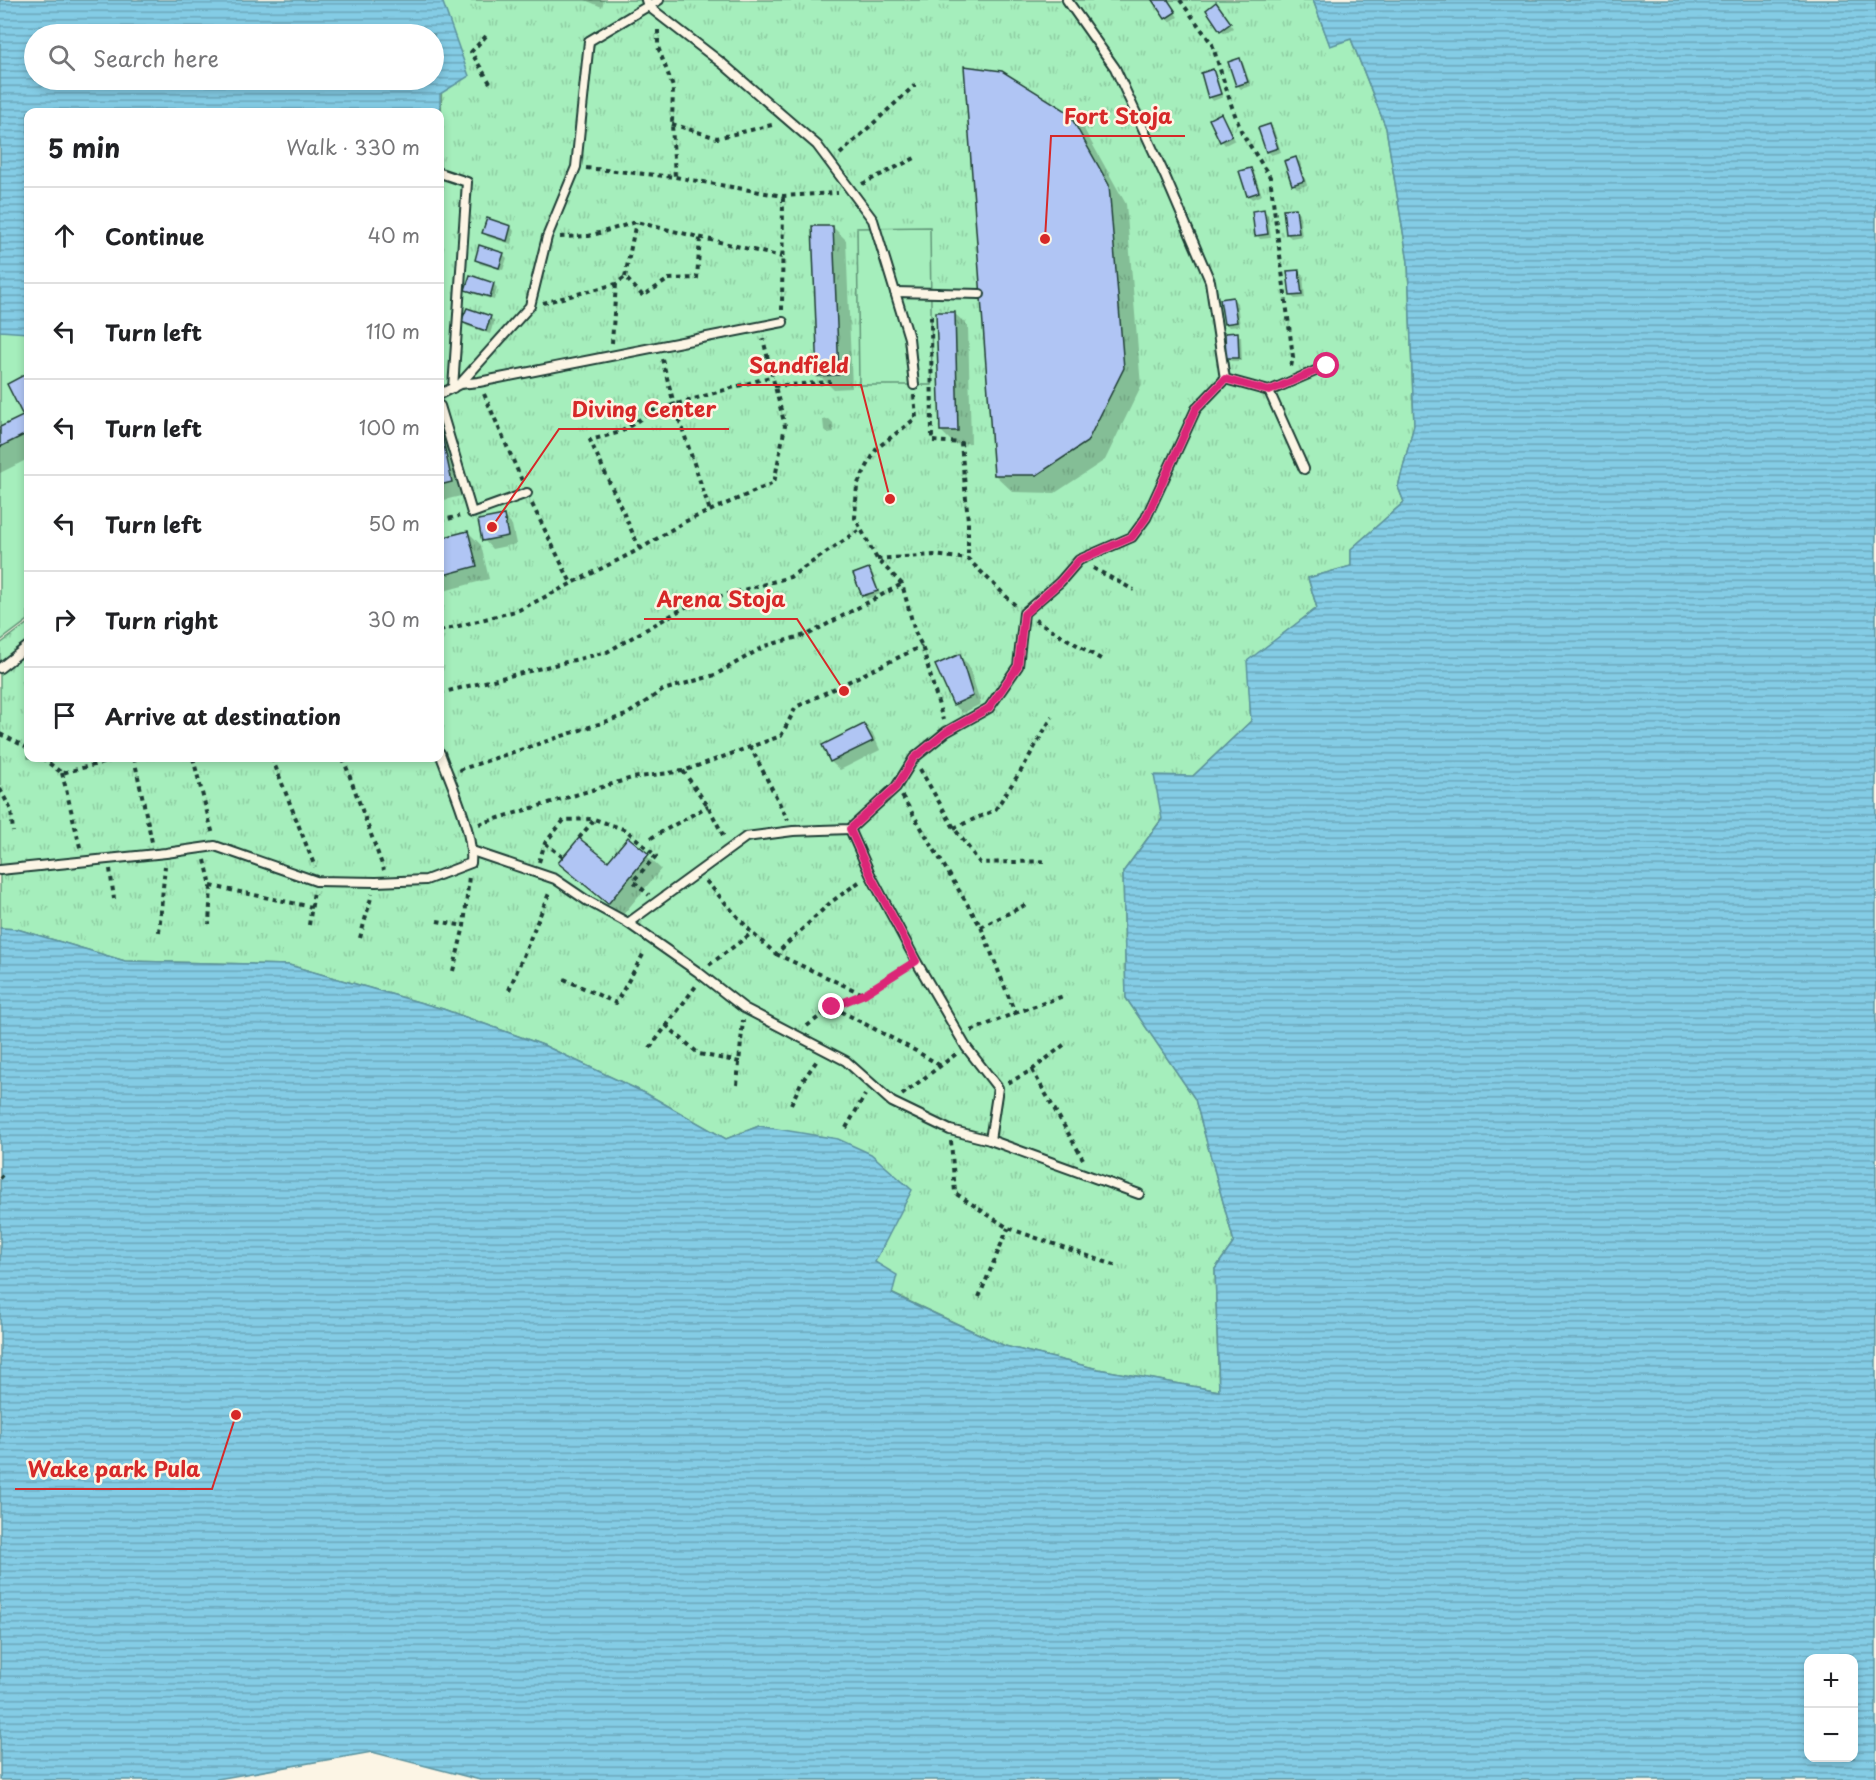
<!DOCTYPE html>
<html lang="en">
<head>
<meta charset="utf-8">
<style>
  :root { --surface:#fff; --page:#f6f6f6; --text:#202124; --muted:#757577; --line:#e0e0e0 }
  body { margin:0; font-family:"Playpen Sans",sans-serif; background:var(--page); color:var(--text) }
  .controls { position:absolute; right:18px; bottom:18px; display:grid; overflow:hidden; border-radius:12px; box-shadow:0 3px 9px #0003 }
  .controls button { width:54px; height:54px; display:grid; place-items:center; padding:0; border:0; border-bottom:2px solid var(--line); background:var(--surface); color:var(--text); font:30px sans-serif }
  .stop { position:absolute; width:18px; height:18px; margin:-14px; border:4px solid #db2777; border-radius:50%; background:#fff }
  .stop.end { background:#db2777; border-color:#fff; box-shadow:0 2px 6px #0008 }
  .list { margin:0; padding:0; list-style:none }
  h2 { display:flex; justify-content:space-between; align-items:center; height:78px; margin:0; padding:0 24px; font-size:26px }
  h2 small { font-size:20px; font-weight:400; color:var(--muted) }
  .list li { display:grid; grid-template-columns:39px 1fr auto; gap:18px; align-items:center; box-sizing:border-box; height:96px; padding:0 24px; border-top:2px solid var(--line) }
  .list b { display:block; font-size:22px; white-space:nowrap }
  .list em { font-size:20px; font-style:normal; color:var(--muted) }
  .icon { flex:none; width:33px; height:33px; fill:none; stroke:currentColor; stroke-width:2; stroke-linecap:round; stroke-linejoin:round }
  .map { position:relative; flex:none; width:1876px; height:1780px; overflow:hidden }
  .search { position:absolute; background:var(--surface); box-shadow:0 3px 9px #0003; left:24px; top:24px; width:420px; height:66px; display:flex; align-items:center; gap:15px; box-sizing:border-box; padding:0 21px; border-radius:33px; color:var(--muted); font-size:22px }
  .panel { position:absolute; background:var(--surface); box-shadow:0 3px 9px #0003; left:24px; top:108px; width:420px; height:654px; border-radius:12px }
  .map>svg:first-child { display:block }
  .park { fill:url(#park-tufts); stroke:#629678; stroke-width:1.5 }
  .pitch { fill:#a5eebc; stroke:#629678; stroke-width:1.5 }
  .water { fill:url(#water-rules); stroke:#5c939e; stroke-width:1.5; fill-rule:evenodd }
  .shadow { fill:#0003 }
  .building { fill:#b0c5f4; stroke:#1f3d34; stroke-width:1.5 }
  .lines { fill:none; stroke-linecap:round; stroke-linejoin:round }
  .service-casing { stroke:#1f3d34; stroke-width:12 }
  .path { stroke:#1f3d34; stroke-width:4; stroke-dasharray:4.5 4.5; stroke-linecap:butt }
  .service { stroke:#fcf5e5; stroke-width:8 }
  .route { stroke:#db2777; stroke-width:8 }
  .leader { fill:none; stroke:#d62828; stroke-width:2 }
  .callout-dot { fill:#d62828; stroke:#fcf5e5; stroke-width:2 }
  .callout-label { font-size:21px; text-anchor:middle; font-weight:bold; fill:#d62828; stroke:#fcf5e5; stroke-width:5; stroke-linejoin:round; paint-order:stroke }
</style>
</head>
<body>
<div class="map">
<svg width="1876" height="1780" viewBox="0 0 1876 1780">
  <defs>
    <pattern id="park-tufts" width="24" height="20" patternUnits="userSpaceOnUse" patternTransform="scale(1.5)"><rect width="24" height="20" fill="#a5eebc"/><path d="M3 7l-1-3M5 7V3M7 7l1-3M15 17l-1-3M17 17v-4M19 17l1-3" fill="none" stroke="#8ecda2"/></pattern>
    <pattern id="water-rules" width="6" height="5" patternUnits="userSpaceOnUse" patternTransform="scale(1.5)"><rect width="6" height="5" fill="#84cce5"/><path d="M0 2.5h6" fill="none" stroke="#6ba7ba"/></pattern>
  </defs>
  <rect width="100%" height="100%" fill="#fcf5e5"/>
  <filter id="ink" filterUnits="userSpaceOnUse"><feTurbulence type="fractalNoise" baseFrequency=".0167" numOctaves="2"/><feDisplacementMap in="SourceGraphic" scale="12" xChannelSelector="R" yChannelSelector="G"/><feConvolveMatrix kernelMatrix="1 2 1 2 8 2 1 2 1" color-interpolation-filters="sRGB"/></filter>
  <g filter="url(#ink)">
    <polygon class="park" points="442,0 1313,0 1330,45 1351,39 1386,128 1408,262 1414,425 1398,487 1404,502 1351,549 1351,566 1308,578 1317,608 1248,661 1251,721 1193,776 1123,872 1126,998 1195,1099 1234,1242 1215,1269 1219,1391 1098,1369 1005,1346 891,1293 875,1262 759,1126 726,1139 647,1094 543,1045 443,1009 289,965 125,961 17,929 0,928 0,644 28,623 28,758 440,758 440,178 442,170 440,169 440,149 441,149"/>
    <g class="pitch">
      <polygon points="930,227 932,385 859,385 857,228"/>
      <polygon points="0,330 28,332 28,620 0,641"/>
    </g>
    <g class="water">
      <path d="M 0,0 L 442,0 L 469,76 L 440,94 L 441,149 L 440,149 L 440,112 L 28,112 L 28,333 L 0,331 ZM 34,34 L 434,34 L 434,80 L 34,80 Z"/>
      <path d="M 1313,0 L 1876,0 L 1876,1780 L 480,1780 L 372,1752 L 212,1780 L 0,1780 L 0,928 L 17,929 L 125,961 L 289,965 L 443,1009 L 543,1045 L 647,1094 L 726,1139 L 759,1126 L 838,1139 L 871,1154 L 912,1190 L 875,1262 L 897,1275 L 892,1294 L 1005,1346 L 1098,1369 L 1219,1391 L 1215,1269 L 1234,1242 L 1195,1099 L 1126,998 L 1123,872 L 1162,819 L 1154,775 L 1193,776 L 1251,721 L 1247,661 L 1317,608 L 1308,578 L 1351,566 L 1351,549 L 1404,502 L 1398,487 L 1414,425 L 1408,262 L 1386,128 L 1351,39 L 1330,46 ZM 1854,1658 L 1854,1758 L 1808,1758 L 1808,1658 Z"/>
    </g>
    <g class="shadow">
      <polygon points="585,0 604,0 602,7"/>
      <polygon points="1154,0 1167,0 1178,17 1170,22"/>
      <polygon points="1220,8 1233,28 1225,33 1221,30"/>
      <polygon points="1239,60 1243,63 1251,86 1241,89 1237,85"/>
      <polygon points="1213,71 1216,75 1223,97 1213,101 1210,97"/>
      <polygon points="1067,113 1085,131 1126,204 1141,386 1105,460 1055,493 1013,492 995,475"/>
      <polygon points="1221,115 1224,119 1235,140 1225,145 1222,141"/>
      <polygon points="1270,126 1274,130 1281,152 1271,155 1268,151"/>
      <polygon points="1296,159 1300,162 1307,185 1297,188 1293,184"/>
      <polygon points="1251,169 1254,173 1262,195 1252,199 1248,195"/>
      <polygon points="1295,209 1299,213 1302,236 1291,238 1287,234"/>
      <polygon points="1264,211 1268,215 1271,238 1260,239 1257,235"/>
      <polygon points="511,227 514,231 511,244 488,237 484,233"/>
      <polygon points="833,227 846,240 852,388 833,389 822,378 816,378 812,374 812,372 817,371 820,374"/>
      <polygon points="503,254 507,258 503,270 480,264 477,260"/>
      <polygon points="1299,271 1303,275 1305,298 1295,299 1291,296"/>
      <polygon points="494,284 497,288 494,300 471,293 467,290"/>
      <polygon points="1233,299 1237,303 1240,326 1229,327 1225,323"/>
      <polygon points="954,313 968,326 971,443 954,444 941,431"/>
      <polygon points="490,317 494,321 490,334 467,326 463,322"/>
      <polygon points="1237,334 1241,337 1242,361 1231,361 1227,357"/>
      <polygon points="24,377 28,382 28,459 0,473 0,429 25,417"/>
      <polygon points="829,419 833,423 834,432 828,433 824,429 823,420"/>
      <polygon points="440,425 451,437 465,495 440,501"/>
      <polygon points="504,517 512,525 516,544 492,549 484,540"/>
      <polygon points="468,532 481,545 489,579 440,592 440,539"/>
      <polygon points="869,570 873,574 880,594 867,599 863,596"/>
      <polygon points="959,656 968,664 981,704 963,713 954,705 937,665"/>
      <polygon points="864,726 873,734 880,750 840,770 831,762 824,746"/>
      <polygon points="628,839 661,869 622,916 560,862 608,864"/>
    </g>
    <g class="building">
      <polygon points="1152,0 1168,0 1176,12 1165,19"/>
      <polygon points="1216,2 1231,23 1220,31 1206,10"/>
      <polygon points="1240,58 1248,82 1236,86 1228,62"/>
      <polygon points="964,66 1002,71 1068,112 1109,185 1124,368 1087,442 1037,475 994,475"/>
      <polygon points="1213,69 1221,94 1208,98 1201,73"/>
      <polygon points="1221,113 1232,136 1220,142 1209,119"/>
      <polygon points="1270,124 1278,148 1266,152 1258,128"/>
      <polygon points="1296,157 1304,181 1292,185 1284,161"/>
      <polygon points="1251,168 1259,192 1247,196 1239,171"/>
      <polygon points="1296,208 1299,233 1286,234 1283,209"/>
      <polygon points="1264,209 1268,234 1255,236 1252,211"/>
      <polygon points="487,218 511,226 507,241 482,233"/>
      <polygon points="812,226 833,226 839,375 818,376"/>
      <polygon points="479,245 504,253 499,268 475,260"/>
      <polygon points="1299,270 1302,295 1290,296 1287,271"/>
      <polygon points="470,275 494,283 490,297 465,290"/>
      <polygon points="1233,297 1237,322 1224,324 1220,299"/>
      <polygon points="467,308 491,316 486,331 461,322"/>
      <polygon points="936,312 955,312 958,431 940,431"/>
      <polygon points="1238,332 1239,358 1226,358 1225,333"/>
      <polygon points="24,375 28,384 28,433 0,447 0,427 23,416 7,384"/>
      <polygon points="440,426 452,482 440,485"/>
      <polygon points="504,515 508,536 482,541 478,520"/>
      <polygon points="468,531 477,566 440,576 440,538"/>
      <polygon points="869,568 878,591 862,596 853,574"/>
      <polygon points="960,654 973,696 953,705 935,665"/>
      <polygon points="864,724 873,741 830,762 822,745"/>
      <polygon points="628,837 649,854 608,904 558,863 579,838 608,861"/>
    </g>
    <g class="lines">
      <defs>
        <g id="service">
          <polyline points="659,0 648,6 723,64 817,145 873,220 909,338 914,385"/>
          <polyline points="440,173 467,182 453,388"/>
          <polyline points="895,292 980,294"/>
          <polyline points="1225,379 1269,391 1327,366"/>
          <polyline points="460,384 479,382 783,322"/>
          <polyline points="1269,391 1304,469"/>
          <polyline points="440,394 460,384 530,306 547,237 576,167 589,41 648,6 646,0"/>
          <polyline points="440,406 472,513 527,493"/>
          <polyline points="0,668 28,646"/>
          <polyline points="850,829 870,874 916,961 966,1047 998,1088 990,1140"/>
          <polyline points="472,851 555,879 586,900 628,923 698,972 744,1008 846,1061 892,1102 950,1130 990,1140 1139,1194"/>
          <path d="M 0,870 L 166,853 L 215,846 L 316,881 L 376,882 L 426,880 L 471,863 C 474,832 451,784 440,753"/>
          <polyline points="628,923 746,837 793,831 850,829 896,787 914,758 946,732 989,708 1018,666 1024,613 1060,582 1079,560 1132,537 1146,518 1196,409 1225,379 1210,281 1165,176 1115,68 1067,0"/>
        </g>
      </defs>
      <use href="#service" class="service-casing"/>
      <g class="path">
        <polyline points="1180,0 1212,44 1232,107 1242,133 1270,177 1293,357 1291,367"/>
        <polyline points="658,30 658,47 673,87 672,124 675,177"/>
        <polyline points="486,36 471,52 490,83"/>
        <polyline points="672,124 717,138 776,124"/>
        <polyline points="840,154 915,85"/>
        <polyline points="586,168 675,177 783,196 838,193"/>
        <polyline points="862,184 917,157"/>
        <polyline points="560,237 589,236 636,222 782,257"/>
        <polyline points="625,277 636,222"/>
        <polyline points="543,303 616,284 625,277 643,296 669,279 697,278 700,238"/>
        <polyline points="782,310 783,196"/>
        <polyline points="931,316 932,441 961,443 968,521 968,559"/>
        <polyline points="612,343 616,284"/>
        <polyline points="662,359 674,404 710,511"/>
        <polyline points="774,386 831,382"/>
        <polyline points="484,394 523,483"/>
        <polyline points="914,395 916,418 877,448 857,485 855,518 877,559 902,584 915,632 922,646 943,720"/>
        <polyline points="532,504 571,583"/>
        <polyline points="440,521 459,516"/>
        <polyline points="640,549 590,440 621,432 652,411 773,376"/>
        <polyline points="877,559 934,555 968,559 1015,605"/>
        <polyline points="1093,568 1134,590"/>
        <polyline points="1035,620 1104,661"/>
        <polyline points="440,631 519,610 640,549 684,522 774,483 785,426 763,339"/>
        <polyline points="440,693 607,652 689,605 790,577 861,529"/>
        <polyline points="0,734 28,748"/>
        <polyline points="750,746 788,820"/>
        <polyline points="42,758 62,773 122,758"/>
        <polyline points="134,758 152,842"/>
        <polyline points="193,758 213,835"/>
        <polyline points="272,758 315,867"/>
        <polyline points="343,758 384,870"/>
        <polyline points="920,769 954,828 980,863 1048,861"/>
        <polyline points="459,770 626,715 663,690 715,675 765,646 809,634 902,584"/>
        <polyline points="683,771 708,806 725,839"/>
        <polyline points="62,773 81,851"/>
        <polyline points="0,789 11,810 13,832"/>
        <polyline points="902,796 981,927 1015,1013 971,1031"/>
        <polyline points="479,824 632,778 683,771 781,736 796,707 922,646"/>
        <polyline points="954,828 995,810 1022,769 1052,717"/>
        <polyline points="579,838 594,820"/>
        <polyline points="651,838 708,806"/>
        <polyline points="545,843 563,857"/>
        <polyline points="205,860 211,886 209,924"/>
        <polyline points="539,862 545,843 564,820 594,819 626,830 656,856 633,881 649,895"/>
        <polyline points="110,869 114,899"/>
        <polyline points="706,881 752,933 776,954 831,902 859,882"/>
        <polyline points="211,886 312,907"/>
        <polyline points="437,921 464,926"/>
        <polyline points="309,925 314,891"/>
        <polyline points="981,927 1025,905"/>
        <polyline points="159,932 165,866"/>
        <polyline points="360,938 372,894"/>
        <polyline points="776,954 863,994"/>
        <polyline points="709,965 752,933"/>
        <polyline points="453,971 464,926 469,876"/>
        <polyline points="564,979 616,1003 645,951"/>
        <polyline points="509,990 550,891"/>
        <polyline points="833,1007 916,1051 941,1066"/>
        <polyline points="1015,1013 1066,995"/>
        <polyline points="666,1025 699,1054 740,1062"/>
        <polyline points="807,1026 832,1007 864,994 906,967"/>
        <polyline points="650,1048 696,986"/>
        <polyline points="1032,1070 1065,1044"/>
        <polyline points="1008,1083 1032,1070 1083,1159"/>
        <polyline points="737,1085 743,1020"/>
        <polyline points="902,1095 956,1054"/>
        <polyline points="791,1104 801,1083 818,1059"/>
        <polyline points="846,1128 865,1095"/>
        <polyline points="951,1141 955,1193 1008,1228 1117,1266"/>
        <polyline points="0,1176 2,1178"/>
        <polyline points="979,1297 1008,1228"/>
      </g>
      <use href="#service" class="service"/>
    </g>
  </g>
  <g class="lines" filter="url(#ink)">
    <polyline class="route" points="832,1007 864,994 916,961 870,874 850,829 896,787 914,758 946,732 989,708 1018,666 1024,614 1060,582 1079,560 1132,537 1146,518 1196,409 1225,379 1269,391 1327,366"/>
  </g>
  <path class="leader" d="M1045 239L1051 136H1185M890 499L861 385H737M492 527L559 429H729M844 691L797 619H644M236 1415L212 1489H15"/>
  <g class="callout-dot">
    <circle cx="1045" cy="239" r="6"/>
    <circle cx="890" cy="499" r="6"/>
    <circle cx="492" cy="527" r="6"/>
    <circle cx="844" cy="691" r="6"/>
    <circle cx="236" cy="1415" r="6"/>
  </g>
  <g class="callout-label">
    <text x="1118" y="124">Fort Stoja</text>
    <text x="799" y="373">Sandfield</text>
    <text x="644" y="417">Diving Center</text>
    <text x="721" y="607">Arena Stoja</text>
    <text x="114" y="1477">Wake park Pula</text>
  </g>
</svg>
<div class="controls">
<button>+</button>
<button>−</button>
</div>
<div class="stop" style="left:1327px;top:366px"></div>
<div class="stop end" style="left:832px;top:1007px"></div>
<div class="search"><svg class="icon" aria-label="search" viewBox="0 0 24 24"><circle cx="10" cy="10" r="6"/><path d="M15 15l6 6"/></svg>Search here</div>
<section class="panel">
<h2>5 min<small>Walk · 330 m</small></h2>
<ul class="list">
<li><svg class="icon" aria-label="ahead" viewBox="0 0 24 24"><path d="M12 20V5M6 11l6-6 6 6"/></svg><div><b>Continue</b></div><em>40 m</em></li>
<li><svg class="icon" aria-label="left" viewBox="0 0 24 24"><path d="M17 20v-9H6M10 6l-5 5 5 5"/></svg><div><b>Turn left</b></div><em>110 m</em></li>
<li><svg class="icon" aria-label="left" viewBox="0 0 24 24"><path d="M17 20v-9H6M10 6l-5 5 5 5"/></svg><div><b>Turn left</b></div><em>100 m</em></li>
<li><svg class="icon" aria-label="left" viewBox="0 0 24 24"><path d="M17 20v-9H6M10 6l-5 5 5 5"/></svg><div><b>Turn left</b></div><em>50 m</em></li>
<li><svg class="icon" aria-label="right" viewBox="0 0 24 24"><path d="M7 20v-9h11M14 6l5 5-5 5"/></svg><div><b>Turn right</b></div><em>30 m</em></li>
<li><svg class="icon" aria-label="arrive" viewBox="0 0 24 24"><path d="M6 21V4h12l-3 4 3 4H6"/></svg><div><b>Arrive at destination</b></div></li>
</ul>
</section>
</div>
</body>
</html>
